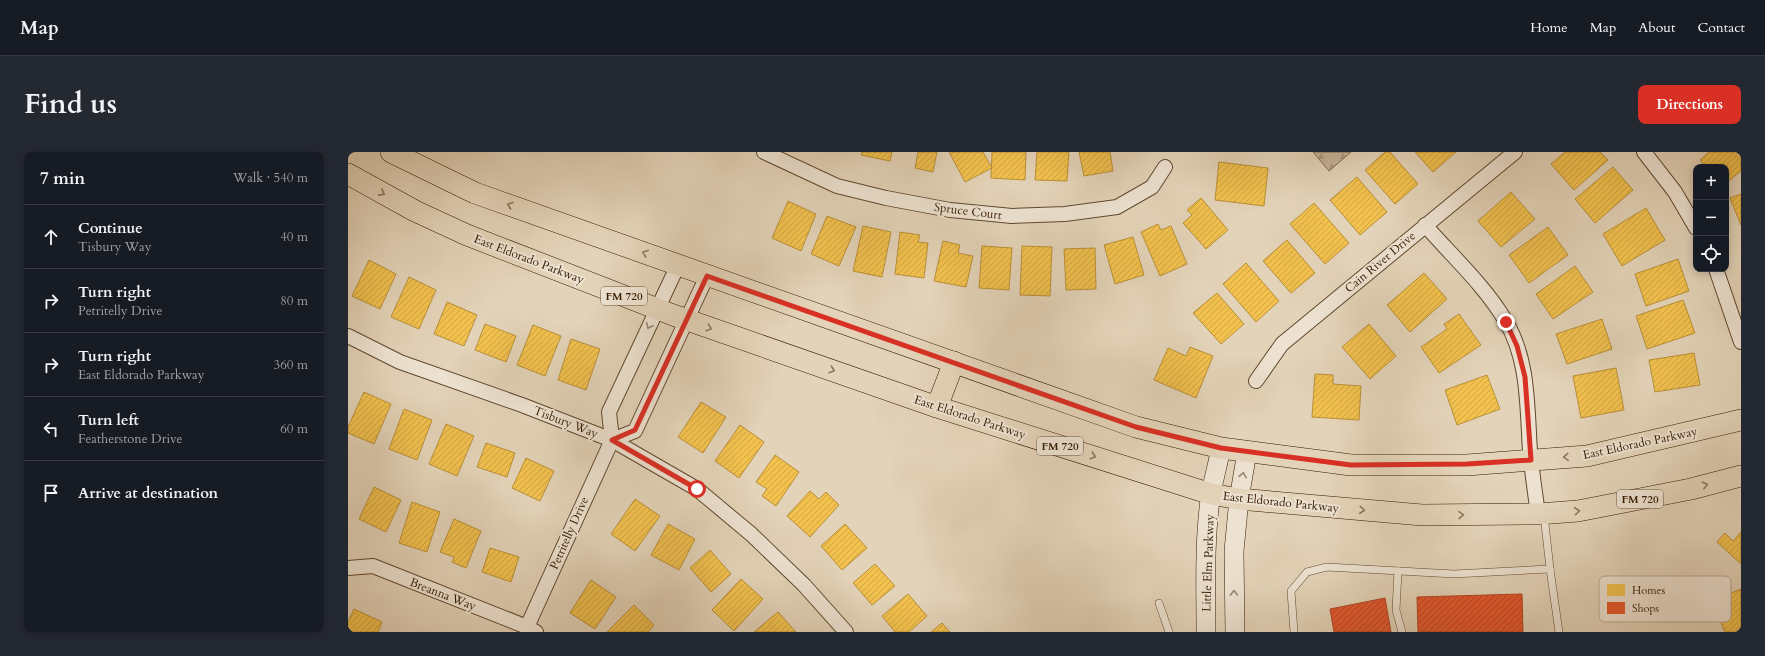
<!DOCTYPE html>
<html lang="en">
<head>
<meta charset="utf-8">
<style>
  :root { --surface:#171b24; --page:#242831; --text:#f1f3f6; --muted:#9ea1a6; --line:#363941; --accent:#d93025 }
  body { margin:0; font-family:Cardo,serif; background:var(--page); color:var(--text) }
  .controls { position:absolute; right:12px; top:12px; display:grid; overflow:hidden; border-radius:8px; box-shadow:0 2px 10px #0003 }
  .controls button { width:36px; height:36px; display:grid; place-items:center; padding:0; border:0; border-bottom:1px solid var(--line); background:var(--surface); color:var(--text); font:20px sans-serif }
  .stop { position:absolute; width:12px; height:12px; margin:-9px; border:3px solid #d93025; border-radius:50%; background:#fff }
  .stop.end { background:#d93025; border-color:#fff; box-shadow:0 1px 4px #0008 }
  .list { margin:0; padding:0; list-style:none }
  h2 { display:flex; justify-content:space-between; align-items:center; height:52px; margin:0; padding:0 16px; font-size:17px }
  h2 small { font-size:13px; font-weight:400; color:var(--muted) }
  .list li { display:grid; grid-template-columns:26px 1fr auto; gap:12px; align-items:center; box-sizing:border-box; height:64px; padding:0 16px; border-top:1px solid var(--line) }
  .list b { display:block; font-size:15px; white-space:nowrap }
  .list p { margin:0; font-size:13px; white-space:nowrap; color:var(--muted) }
  .list em { font-size:13px; font-style:normal; color:var(--muted) }
  .icon { flex:none; width:22px; height:22px; fill:none; stroke:currentColor; stroke-width:2; stroke-linecap:round; stroke-linejoin:round }
  .map { position:relative; flex:none; width:1393px; height:480px; overflow:hidden; border-radius:8px }
  header { display:flex; align-items:center; gap:24px; box-sizing:border-box; height:56px; padding:0 20px; background:var(--surface); border-bottom:1px solid var(--line) }
  header strong { font-size:19px }
  nav { display:flex; gap:22px; margin-inline-start:auto; font-size:14px }
  .intro { display:flex; align-items:center; justify-content:space-between; box-sizing:border-box; height:96px; padding:0 24px }
  h1 { margin:0; font-size:28px }
  .button { padding:10px 18px; border-radius:8px; background:var(--accent); color:#fff; font-size:14px; font-weight:700 }
  main { display:flex; gap:24px; padding:0 24px }
  aside { flex:1; background:var(--surface); border-radius:8px; box-shadow:0 2px 10px #0003 }
  .map>svg:first-child { display:block }
  .forest { fill:url(#forest-firs); stroke:#7d684c }
  .homes { fill:url(#homes-hatch); stroke:#b98f37 }
  .shops { fill:url(#shops-hatch); stroke:#b04520 }
  .lines { fill:none; stroke-linecap:round; stroke-linejoin:round }
  .lane-casing { stroke:#60492e; stroke-width:8 }
  .street-casing { stroke:#60492e; stroke-width:16 }
  .secondary-casing { stroke:#351b00; stroke-width:20 }
  .primary-casing { stroke:#351b00; stroke-width:22 }
  .lane { stroke:#ede2d1; stroke-width:7 }
  .street { stroke:#ede2d1; stroke-width:14 }
  .secondary { stroke:#ede2d1; stroke-width:19 }
  .primary { stroke:#e3d3b8; stroke-width:21 }
  .oneway { stroke:#8c775c }
  .oneway2 { stroke:#9a8873 }
  .route { stroke:#d93025; stroke-width:5 }
  .labels { text-anchor:middle; dominant-baseline:central; stroke-width:4; stroke-linejoin:round; paint-order:stroke }
  .shield { fill:#ede2d1; stroke:#6c573f; stroke-width:1 }
  .shield-label { font-size:11px; font-weight:bold; fill:#351b00 }
  .street-label { font-size:12px; fill:#351b00; stroke:#ede2d1 }
  .key { fill:#ede2d1; stroke:#b6a692; stroke-width:1 }
  .key-label { font-size:11px; fill:#351b00 }
</style>
</head>
<body>
<header>
<strong>Map</strong>
<nav><a>Home</a><a>Map</a><a>About</a><a>Contact</a></nav>
</header>
<div class="intro"><h1>Find us</h1><a class="button">Directions</a></div>
<main>
<aside>
<h2>7 min<small>Walk · 540 m</small></h2>
<ul class="list">
<li><svg class="icon" aria-label="ahead" viewBox="0 0 24 24"><path d="M12 20V5M6 11l6-6 6 6"/></svg><div><b>Continue</b><p>Tisbury Way</p></div><em>40 m</em></li>
<li><svg class="icon" aria-label="right" viewBox="0 0 24 24"><path d="M7 20v-9h11M14 6l5 5-5 5"/></svg><div><b>Turn right</b><p>Petritelly Drive</p></div><em>80 m</em></li>
<li><svg class="icon" aria-label="right" viewBox="0 0 24 24"><path d="M7 20v-9h11M14 6l5 5-5 5"/></svg><div><b>Turn right</b><p>East Eldorado Parkway</p></div><em>360 m</em></li>
<li><svg class="icon" aria-label="left" viewBox="0 0 24 24"><path d="M17 20v-9H6M10 6l-5 5 5 5"/></svg><div><b>Turn left</b><p>Featherstone Drive</p></div><em>60 m</em></li>
<li><svg class="icon" aria-label="arrive" viewBox="0 0 24 24"><path d="M6 21V4h12l-3 4 3 4H6"/></svg><div><b>Arrive at destination</b></div></li>
</ul>
</aside>
<div class="map">
<svg width="1393" height="480" viewBox="0 0 1393 480">
  <defs>
    <pattern id="forest-firs" width="22" height="20" patternUnits="userSpaceOnUse"><rect width="22" height="20" fill="#c5b499"/><path d="M5 1l3.5 6h-7zM16 11l3.5 6h-7z" fill="#aa9a82"/></pattern>
    <pattern id="homes-hatch" width="6" height="6" patternUnits="userSpaceOnUse"><rect width="6" height="6" fill="#f2c14e"/><path d="M-1 1l2-2M0 6l6-6M5 7l2-2" fill="none" stroke="#d0a542"/></pattern>
    <pattern id="shops-hatch" width="6" height="6" patternUnits="userSpaceOnUse"><rect width="6" height="6" fill="#e4572e"/><path d="M-1 1l2-2M0 6l6-6M5 7l2-2" fill="none" stroke="#ba4725"/></pattern>
  </defs>
  <rect width="100%" height="100%" fill="#e3d3b8"/>
  <filter id="stains"><feTurbulence type="fractalNoise" baseFrequency=".005" numOctaves="4"/><feColorMatrix values="0 0 0 0 .2 0 0 0 0 .09 0 0 0 0 .02 0 0 0 .5 -.17"/></filter>
  <radialGradient id="worn" r=".72"><stop offset=".6" stop-color="#630" stop-opacity="0"/><stop offset="1" stop-color="#630" stop-opacity=".3"/></radialGradient>
  <polygon class="forest" points="965,0 1003,0 981,19"/>
  <g class="homes">
    <polygon points="514,0 544,0 542,9 513,3"/>
    <polygon points="570,0 589,0 585,20 567,16"/>
    <polygon points="601,0 635,0 644,16 617,30"/>
    <polygon points="644,0 678,0 677,28 643,26"/>
    <polygon points="689,0 721,0 719,29 687,28"/>
    <polygon points="731,0 762,0 765,19 736,24"/>
    <polygon points="1037,0 1042,0 1070,32 1047,52 1017,18"/>
    <polygon points="1067,0 1108,0 1085,20"/>
    <polygon points="1217,0 1252,0 1260,8 1226,38 1203,12"/>
    <polygon points="1361,0 1393,0 1393,19 1378,31 1378,15 1358,15 1352,8"/>
    <polygon points="871,10 920,16 916,54 867,48"/>
    <polygon points="1265,15 1285,38 1247,71 1227,47"/>
    <polygon points="1009,25 1039,60 1012,83 982,48"/>
    <polygon points="1163,40 1187,67 1153,95 1130,69"/>
    <polygon points="1393,42 1393,73 1382,46"/>
    <polygon points="853,46 880,78 858,97 835,71 844,63 839,58"/>
    <polygon points="440,49 468,62 453,99 424,86"/>
    <polygon points="966,51 1001,91 977,112 942,72"/>
    <polygon points="1298,56 1317,88 1274,114 1255,82"/>
    <polygon points="479,64 508,75 491,114 463,102"/>
    <polygon points="810,72 813,78 823,74 839,112 812,124 793,80"/>
    <polygon points="515,74 543,80 534,125 505,119"/>
    <polygon points="1200,75 1220,103 1181,131 1161,103"/>
    <polygon points="552,80 572,83 570,90 580,91 576,126 547,122"/>
    <polygon points="785,85 796,123 767,132 756,93"/>
    <polygon points="939,88 967,121 943,141 915,109"/>
    <polygon points="595,89 612,93 610,101 625,104 618,135 586,129"/>
    <polygon points="634,94 664,96 661,138 631,136"/>
    <polygon points="674,94 704,95 702,144 672,143"/>
    <polygon points="747,96 748,137 718,138 716,97"/>
    <polygon points="1330,107 1341,139 1298,154 1287,122"/>
    <polygon points="21,108 48,122 32,157 4,144"/>
    <polygon points="898,111 931,149 908,170 875,132"/>
    <polygon points="1227,114 1245,140 1205,167 1188,142"/>
    <polygon points="1076,121 1099,147 1062,180 1039,153"/>
    <polygon points="61,125 88,138 71,177 43,165"/>
    <polygon points="869,141 896,172 873,192 845,161"/>
    <polygon points="1335,148 1347,181 1299,197 1288,164"/>
    <polygon points="99,150 129,163 116,194 86,182"/>
    <polygon points="1111,162 1133,193 1091,221 1073,195 1099,177 1096,172"/>
    <polygon points="1254,167 1264,197 1219,212 1208,182"/>
    <polygon points="137,172 168,184 158,210 127,198"/>
    <polygon points="1021,172 1048,204 1022,227 994,195"/>
    <polygon points="185,173 213,184 197,224 169,213"/>
    <polygon points="223,187 252,197 238,238 210,228"/>
    <polygon points="842,195 865,204 848,246 806,228 820,196 838,204"/>
    <polygon points="1346,201 1352,233 1307,240 1301,208"/>
    <polygon points="1268,216 1276,258 1233,266 1225,224"/>
    <polygon points="967,222 985,223 985,232 1013,234 1011,268 964,265"/>
    <polygon points="1139,223 1152,257 1109,273 1097,238"/>
    <polygon points="16,240 43,252 26,292 0,281 0,275"/>
    <polygon points="353,250 378,265 355,301 330,285"/>
    <polygon points="56,257 84,268 69,308 41,297"/>
    <polygon points="98,272 126,284 109,324 81,312"/>
    <polygon points="392,273 416,290 391,326 367,309"/>
    <polygon points="138,291 167,301 159,325 129,315"/>
    <polygon points="427,303 451,320 428,354 414,344 419,337 408,330"/>
    <polygon points="178,306 206,319 192,349 164,336"/>
    <polygon points="26,335 53,348 38,380 11,367"/>
    <polygon points="462,339 471,347 478,340 491,353 462,385 439,364"/>
    <polygon points="287,347 312,364 287,399 263,382"/>
    <polygon points="64,350 92,360 79,400 51,391"/>
    <polygon points="106,367 133,379 118,416 104,410 106,405 92,400"/>
    <polygon points="320,372 347,387 331,418 303,403"/>
    <polygon points="497,372 519,396 494,418 473,394"/>
    <polygon points="1393,380 1393,412 1369,390 1377,381 1385,389"/>
    <polygon points="142,396 171,405 163,430 134,420"/>
    <polygon points="362,398 383,422 363,440 342,416"/>
    <polygon points="527,412 547,434 524,453 505,431"/>
    <polygon points="393,427 415,447 386,479 364,458"/>
    <polygon points="243,428 268,445 247,477 222,461"/>
    <polygon points="1393,437 1393,480 1377,480 1364,449"/>
    <polygon points="560,442 579,464 561,480 547,480 534,464"/>
    <polygon points="286,453 306,473 300,480 259,480"/>
    <polygon points="6,457 34,470 30,480 0,480 0,470"/>
    <polygon points="430,460 448,480 406,480"/>
    <polygon points="594,471 602,480 583,480"/>
  </g>
  <g class="shops">
    <polygon points="1174,442 1175,480 1070,480 1069,445"/>
    <polygon points="1037,446 1043,480 986,480 982,457"/>
  </g>
  <g class="lines">
    <defs>
      <g id="lane">
        <polyline points="1202,417 1211,480"/>
        <polyline points="1050,419 1048,458 1054,480"/>
        <polyline points="811,451 821,480"/>
        <polyline points="946,480 943,439 959,420 979,415 1106,422 1202,417 1196,363"/>
      </g>
      <g id="street">
        <polyline points="416,0 489,34 538,46 602,58 664,64 717,62 769,55 804,35 817,15"/>
        <polyline points="1296,0 1327,40 1348,76"/>
        <path d="M 1077,73 C 1104,104 1136,133 1157,168 C 1181,207 1179,255 1182,299 C 1184,320 1187,341 1190,362"/>
        <polyline points="1368,117 1393,190"/>
        <polyline points="0,184 52,210 174,253 264,288 349,337 403,382 456,433 498,480"/>
        <polyline points="908,229 934,192 1167,0"/>
        <polyline points="264,288 287,279 359,124"/>
        <polyline points="0,416 25,414 179,475 188,480"/>
        <polyline points="179,475 264,288 261,260 330,113"/>
      </g>
      <g id="secondary">
        <path d="M 858,480 C 858,434 856,387 863,341 C 866,326 870,311 873,296"/>
        <polyline points="887,480 886,399 891,347 899,300"/>
      </g>
      <g id="primary">
        <polyline points="43,0 127,41 788,275 873,296 1003,313 1119,313 1239,304 1393,268"/>
        <polyline points="0,22 67,59 119,83 325,163 589,255 863,342 891,347 1074,363 1190,362 1230,359 1343,337 1393,324"/>
        <polyline points="589,255 606,210"/>
      </g>
    </defs>
    <use href="#lane" class="lane-casing"/>
    <use href="#street" class="street-casing"/>
    <use href="#secondary" class="secondary-casing"/>
    <use href="#primary" class="primary-casing"/>
    <use href="#lane" class="lane"/>
    <use href="#street" class="street"/>
    <use href="#secondary" class="secondary"/>
    <use href="#primary" class="primary"/>
  </g>
  <defs><path id="oneway-chevron" d="M-2-3.5L2.5 0L-2 3.5" fill="none" stroke-width="1.6" stroke-linecap="round" stroke-linejoin="round"/></defs>
  <g class="oneway">
    <use href="#oneway-chevron" transform="translate(34 41) rotate(29)"/>
    <use href="#oneway-chevron" transform="translate(162 53) rotate(-160)"/>
    <use href="#oneway-chevron" transform="translate(297 101) rotate(-160)"/>
    <use href="#oneway-chevron" transform="translate(361 176) rotate(19)"/>
    <use href="#oneway-chevron" transform="translate(484 218) rotate(19)"/>
    <use href="#oneway-chevron" transform="translate(745 304) rotate(18)"/>
    <use href="#oneway-chevron" transform="translate(1218 305) rotate(176)"/>
    <use href="#oneway-chevron" transform="translate(1357 333) rotate(-14)"/>
    <use href="#oneway-chevron" transform="translate(1014 358) rotate(5)"/>
    <use href="#oneway-chevron" transform="translate(1229 359) rotate(-7)"/>
    <use href="#oneway-chevron" transform="translate(1113 363) rotate(-1)"/>
  </g>
  <g class="oneway2">
    <use href="#oneway-chevron" transform="translate(301 174) rotate(115)"/>
    <use href="#oneway-chevron" transform="translate(895 323) rotate(-80)"/>
    <use href="#oneway-chevron" transform="translate(886 441) rotate(-90)"/>
  </g>
  <g class="lines">
    <polyline class="route" points="349,337 264,288 287,278 359,124 788,275 873,296 1003,313 1119,312 1183,308 1177,225 1169,194 1158,170"/>
  </g>
  <g class="labels">
    <g class="shield">
      <rect x="253" y="135" width="46" height="18" rx="3"/>
      <rect x="689" y="285" width="46" height="18" rx="3"/>
      <rect x="1269" y="338" width="46" height="18" rx="3"/>
    </g>
    <g class="shield-label">
      <text x="276" y="144">FM 720</text>
      <text x="712" y="294">FM 720</text>
      <text x="1292" y="347">FM 720</text>
    </g>
    <g class="street-label">
      <text transform="translate(620 59) rotate(7)">Spruce Court</text>
      <text transform="translate(181 107) rotate(21)">East Eldorado Parkway</text>
      <text transform="translate(1032 110) rotate(-40)">Cain River Drive</text>
      <text transform="translate(622 265) rotate(18)">East Eldorado Parkway</text>
      <text transform="translate(218 270) rotate(21)">Tisbury Way</text>
      <text transform="translate(1292 291) rotate(-12)">East Eldorado Parkway</text>
      <text transform="translate(933 350) rotate(6)">East Eldorado Parkway</text>
      <text transform="translate(221 381) rotate(-66)">Petritelly Drive</text>
      <text transform="translate(860 411) rotate(-88)">Little Elm Parkway</text>
      <text transform="translate(95 442) rotate(21)">Breanna Way</text>
    </g>
  </g>
  <rect x="1251" y="424" width="132" height="46" rx="6" class="key"/>
  <rect x="1259" y="432" width="18" height="12" fill="#f2c14e"/>
  <rect x="1259" y="450" width="18" height="12" fill="#e4572e"/>
  <g class="key-label">
    <text x="1284" y="442">Homes</text>
    <text x="1284" y="460">Shops</text>
  </g>
  <rect width="100%" height="100%" filter="url(#stains)"/>
  <rect width="100%" height="100%" fill="url(#worn)"/>
</svg>
<div class="controls">
<button>+</button>
<button>−</button>
<button><svg class="icon" aria-label="locate" viewBox="0 0 24 24"><circle cx="12" cy="12" r="6"/><path d="M12 2v4M12 18v4M2 12h4M18 12h4"/></svg></button>
</div>
<div class="stop" style="left:349px;top:337px"></div>
<div class="stop end" style="left:1158px;top:170px"></div>
</div>
</main>
</body>
</html>
